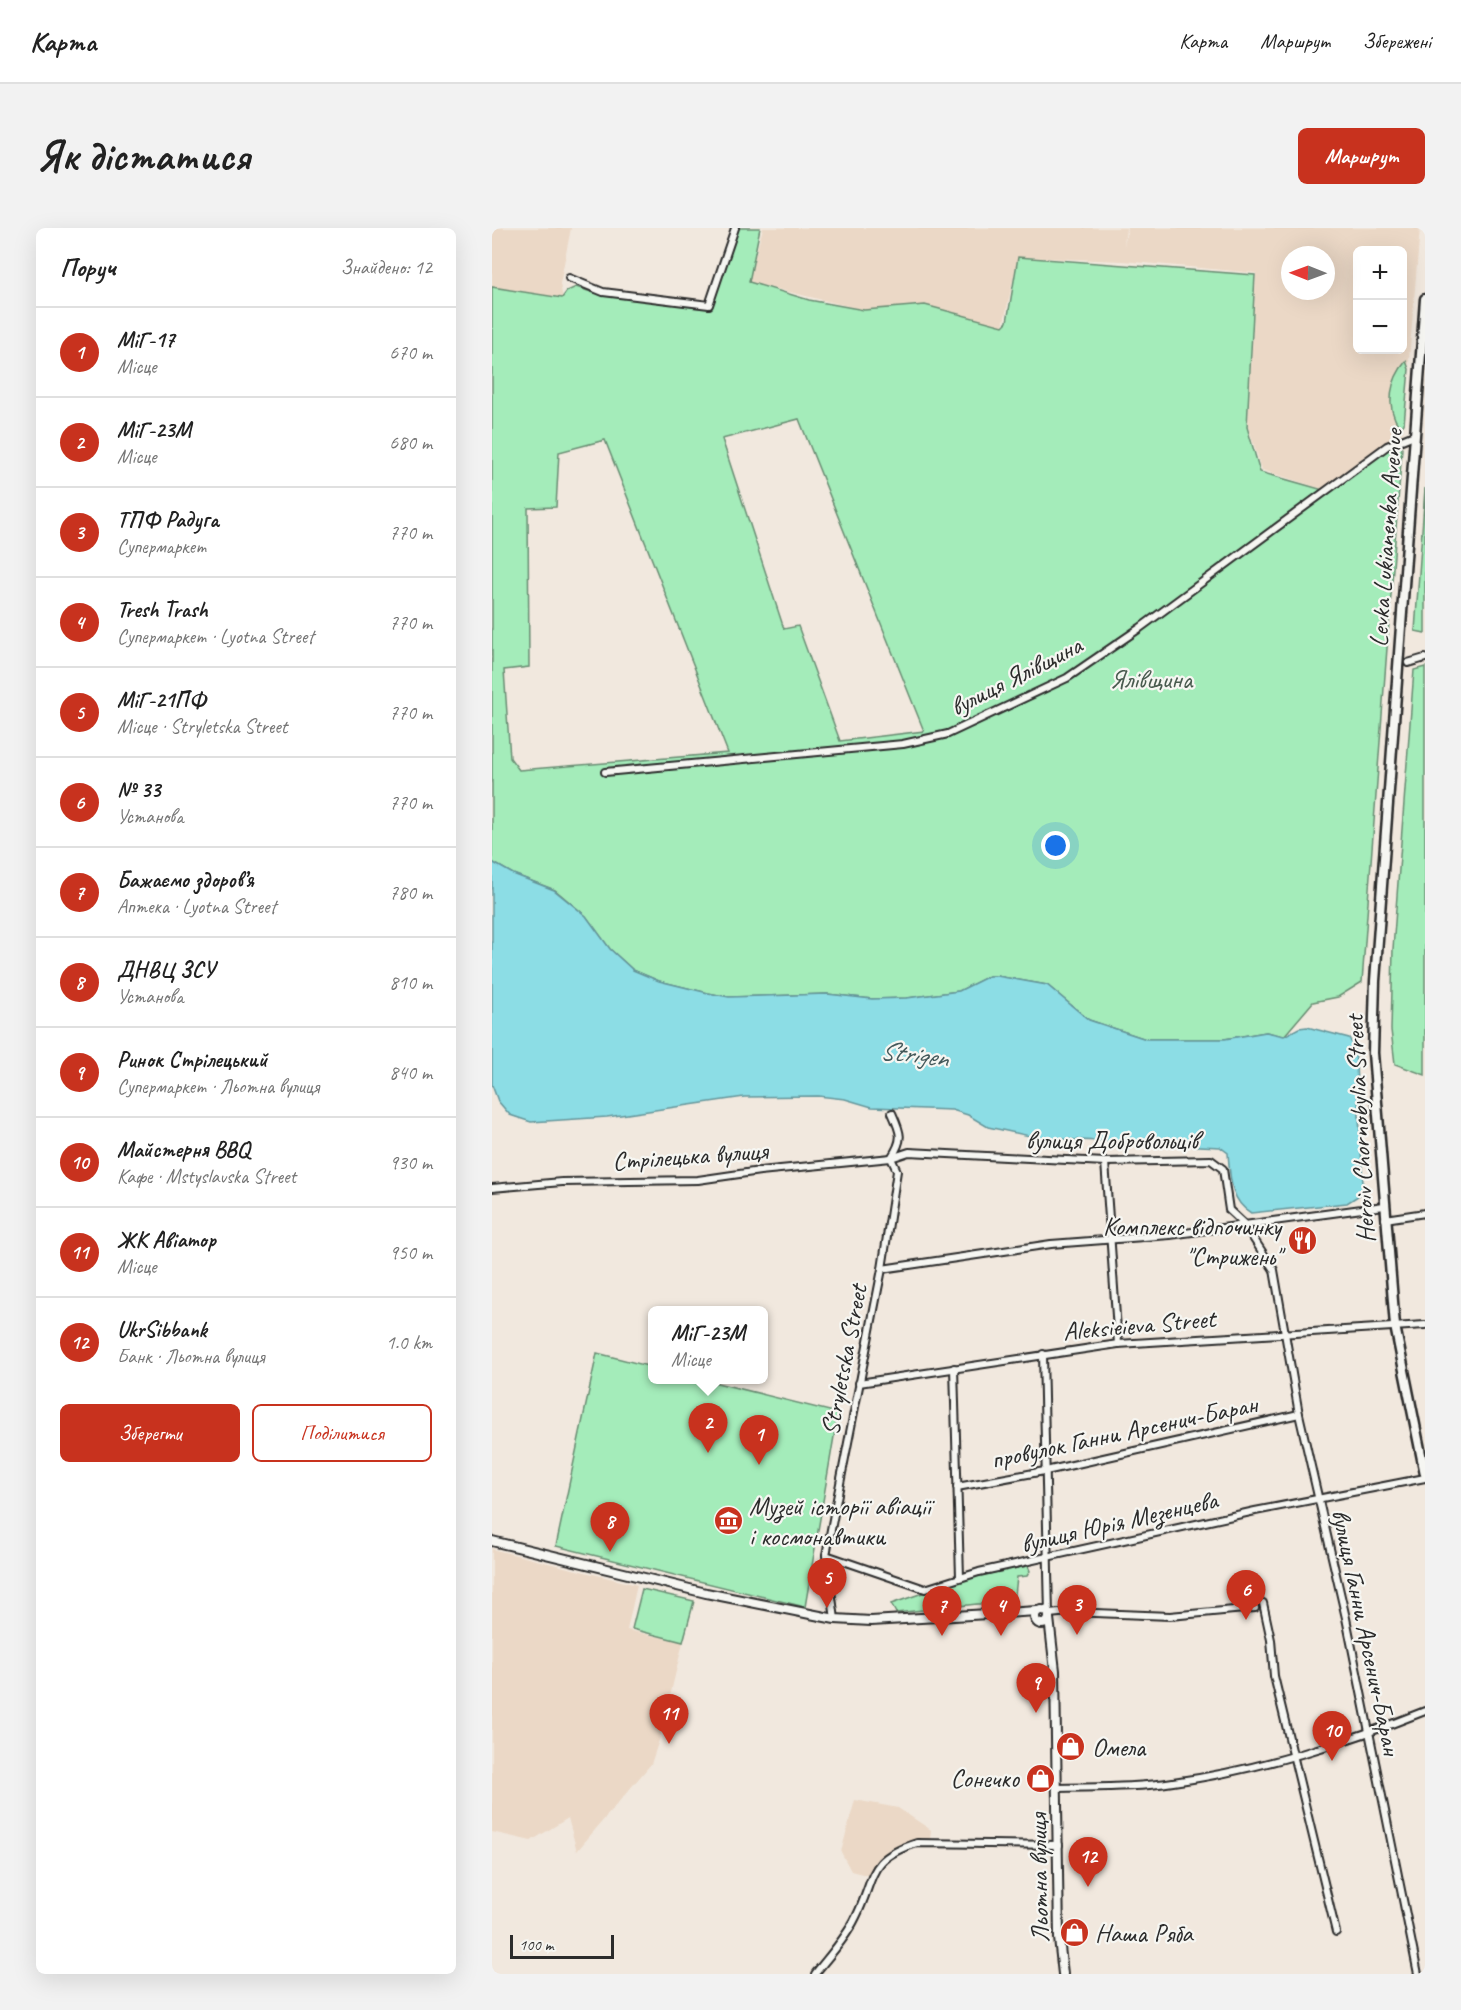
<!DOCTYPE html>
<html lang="uk">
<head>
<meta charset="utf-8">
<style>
  :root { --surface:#fff; --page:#f2f2f2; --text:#222; --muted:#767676; --line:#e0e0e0; --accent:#c8321e }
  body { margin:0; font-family:Caveat,sans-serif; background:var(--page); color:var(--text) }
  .controls { position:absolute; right:18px; top:18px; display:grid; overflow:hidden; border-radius:9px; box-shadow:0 6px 24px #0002 }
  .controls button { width:54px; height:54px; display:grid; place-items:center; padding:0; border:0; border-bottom:2px solid var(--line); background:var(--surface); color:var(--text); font:30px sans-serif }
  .compass { position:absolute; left:789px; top:18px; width:54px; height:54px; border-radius:50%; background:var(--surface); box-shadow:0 6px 24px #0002; rotate:271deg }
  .scale { position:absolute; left:18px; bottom:15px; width:104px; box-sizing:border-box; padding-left:6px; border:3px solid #2b2b2b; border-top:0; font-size:16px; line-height:21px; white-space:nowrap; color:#2b2b2b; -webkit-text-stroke:4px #f6f6f2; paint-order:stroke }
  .you { position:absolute; left:564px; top:618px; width:21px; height:21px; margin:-15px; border:4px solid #fff; border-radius:50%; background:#1a73e8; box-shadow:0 0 0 9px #1a73e833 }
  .badge { display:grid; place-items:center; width:39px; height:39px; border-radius:50%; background:var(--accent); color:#fff; font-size:20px; font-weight:700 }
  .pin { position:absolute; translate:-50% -50px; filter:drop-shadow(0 2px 3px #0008) }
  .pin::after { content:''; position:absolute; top:32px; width:21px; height:18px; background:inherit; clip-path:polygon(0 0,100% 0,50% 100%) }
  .popup { position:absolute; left:156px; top:1078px; width:120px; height:78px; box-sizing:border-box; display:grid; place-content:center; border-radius:9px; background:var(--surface); filter:drop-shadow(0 2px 4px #0005); font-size:20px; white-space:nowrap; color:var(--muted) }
  .popup b { font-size:22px; color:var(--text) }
  .popup::after { content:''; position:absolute; left:50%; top:100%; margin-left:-12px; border:12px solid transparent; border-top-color:var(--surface) }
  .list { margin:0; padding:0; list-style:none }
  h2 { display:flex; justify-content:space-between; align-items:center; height:78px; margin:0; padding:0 24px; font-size:26px }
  h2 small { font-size:20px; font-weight:400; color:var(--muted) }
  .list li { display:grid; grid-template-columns:39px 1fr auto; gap:18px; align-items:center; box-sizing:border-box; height:90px; padding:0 24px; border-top:2px solid var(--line) }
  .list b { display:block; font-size:22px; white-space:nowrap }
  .list p { margin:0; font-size:20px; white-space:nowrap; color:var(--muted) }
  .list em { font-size:20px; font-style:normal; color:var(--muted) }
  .actions { display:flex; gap:12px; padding:18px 24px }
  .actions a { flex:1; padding:14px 0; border:2px solid var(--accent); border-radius:9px; text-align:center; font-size:21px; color:var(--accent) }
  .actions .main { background:var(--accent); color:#fff }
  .map { position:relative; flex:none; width:933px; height:1746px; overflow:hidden; border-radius:9px }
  header { display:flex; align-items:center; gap:36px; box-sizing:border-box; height:84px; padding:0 30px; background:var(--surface); border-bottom:2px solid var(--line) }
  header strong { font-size:28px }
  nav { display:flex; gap:33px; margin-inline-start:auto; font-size:21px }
  .intro { display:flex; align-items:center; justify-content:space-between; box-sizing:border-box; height:144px; padding:0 36px }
  h1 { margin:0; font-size:42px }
  .button { padding:15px 27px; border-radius:9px; background:var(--accent); color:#fff; font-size:21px; font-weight:700 }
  main { display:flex; gap:36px; padding:0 36px }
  aside { flex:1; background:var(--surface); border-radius:9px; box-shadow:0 6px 24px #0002 }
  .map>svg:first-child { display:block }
  .built { fill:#ebd8c6; fill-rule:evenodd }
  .green { fill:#a4ecba; stroke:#688c72; stroke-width:1.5; fill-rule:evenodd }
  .water { fill:#8cdde5; stroke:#65969b; stroke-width:1.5 }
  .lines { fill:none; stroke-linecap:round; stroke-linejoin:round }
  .minor-casing { stroke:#2b2b2b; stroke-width:10 }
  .tertiary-casing { stroke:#2b2b2b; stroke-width:12 }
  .secondary-casing { stroke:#2b2b2b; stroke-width:13 }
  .minor { stroke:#f6f6f2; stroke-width:6 }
  .tertiary { stroke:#f6f6f2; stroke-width:8 }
  .secondary { stroke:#f6f6f2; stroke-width:8 }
  .labels { text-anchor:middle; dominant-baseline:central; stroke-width:4.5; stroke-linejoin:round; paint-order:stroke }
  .street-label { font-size:26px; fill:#2b2b2b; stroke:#f6f6f2 }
  .park-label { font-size:26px; fill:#495b4f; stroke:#f6f6f2 }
  .poi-label { font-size:26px; fill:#2b2b2b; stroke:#f6f6f2; text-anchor:start }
  .water-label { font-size:27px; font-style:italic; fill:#43585a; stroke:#f6f6f2 }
</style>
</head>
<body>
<header>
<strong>Карта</strong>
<nav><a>Карта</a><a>Маршрут</a><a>Збережені</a></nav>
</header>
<div class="intro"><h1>Як дістатися</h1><a class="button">Маршрут</a></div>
<main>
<aside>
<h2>Поруч<small>Знайдено: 12</small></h2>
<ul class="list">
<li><span class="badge">1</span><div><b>МіГ-17</b><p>Місце</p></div><em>670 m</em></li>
<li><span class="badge">2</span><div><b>МіГ-23М</b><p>Місце</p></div><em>680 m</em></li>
<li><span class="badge">3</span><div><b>ТПФ Радуга</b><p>Супермаркет</p></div><em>770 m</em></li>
<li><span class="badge">4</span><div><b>Tresh Trash</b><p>Супермаркет · Lyotna Street</p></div><em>770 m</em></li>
<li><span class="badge">5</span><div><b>МіГ-21ПФ</b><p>Місце · Stryletska Street</p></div><em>770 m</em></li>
<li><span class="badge">6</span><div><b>№ 33</b><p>Установа</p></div><em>770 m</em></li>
<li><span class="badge">7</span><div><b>Бажаємо здоров’я</b><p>Аптека · Lyotna Street</p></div><em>780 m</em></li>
<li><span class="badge">8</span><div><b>ДНВЦ ЗСУ</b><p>Установа</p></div><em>810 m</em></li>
<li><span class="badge">9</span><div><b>Ринок Стрілецький</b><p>Супермаркет · Льотна вулиця</p></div><em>840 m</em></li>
<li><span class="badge">10</span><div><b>Майстерня BBQ</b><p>Кафе · Mstyslavska Street</p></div><em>930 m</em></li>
<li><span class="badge">11</span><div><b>ЖК Авіатор</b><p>Місце</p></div><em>950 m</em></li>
<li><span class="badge">12</span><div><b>UkrSibbank</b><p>Банк · Льотна вулиця</p></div><em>1.0 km</em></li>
</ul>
<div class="actions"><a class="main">Зберегти</a><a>Поділитися</a></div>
</aside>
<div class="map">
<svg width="933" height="1746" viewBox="0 0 933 1746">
  <rect width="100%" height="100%" fill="#f1e8de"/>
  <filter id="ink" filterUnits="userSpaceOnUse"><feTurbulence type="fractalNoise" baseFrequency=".0167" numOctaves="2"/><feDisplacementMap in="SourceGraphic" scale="12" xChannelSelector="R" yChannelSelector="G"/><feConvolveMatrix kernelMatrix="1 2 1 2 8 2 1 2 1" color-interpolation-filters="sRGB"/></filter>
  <g filter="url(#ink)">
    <g class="built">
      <polygon points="0,0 79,0 68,56 71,70 0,59"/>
      <path d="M 271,0 L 634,0 L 632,18 L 636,0 L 928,0 L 911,204 L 830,261 L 770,242 L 756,198 L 764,45 L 630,33 L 526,29 L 511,98 L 433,77 L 372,82 L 256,54 ZM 866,22 L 910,22 L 910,122 L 866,122 ZM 798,27 L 834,27 L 834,63 L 798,63 Z"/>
      <polygon points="0,1321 145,1357 135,1402 191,1414 169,1506 159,1536 85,1623 76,1590 39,1613 0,1604"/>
      <polygon points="363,1572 406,1580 439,1602 438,1612 409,1622 395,1632 382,1649 359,1643 349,1624"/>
    </g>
    <g class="green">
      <path d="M 246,0 L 268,0 L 257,54 L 317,72 L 372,82 L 433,77 L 511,98 L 515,94 L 526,29 L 763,47 L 755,199 L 768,244 L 838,264 L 903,215 L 910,220 L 870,754 L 846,769 L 821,774 L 792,808 L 774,804 L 732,811 L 654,811 L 597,792 L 555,757 L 505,748 L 497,748 L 467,763 L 415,770 L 380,771 L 335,766 L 237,769 L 216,765 L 167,753 L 141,742 L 118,721 L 94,688 L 63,662 L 21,646 L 0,634 L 0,59 L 70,70 L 75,63 L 84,59 L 102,65 L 221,76 ZM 307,191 L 432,503 L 348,513 L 306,398 L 292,401 L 230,211 ZM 113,212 L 236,525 L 27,542 L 18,530 L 12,442 L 37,439 L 36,280 L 64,279 L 67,224 Z"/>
      <path d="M 914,133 L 917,141 L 912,196 L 908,200 C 892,177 899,151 914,133 Z"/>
      <polygon points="933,260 933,405 923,403"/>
      <polygon points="933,439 933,847 903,836 899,802 901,721 922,442"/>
      <polygon points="105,1125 160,1139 160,1152 213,1152 346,1185 313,1379 64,1318"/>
      <polygon points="536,1338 538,1343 535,1348 525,1349 522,1376 485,1376 404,1385 399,1376 471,1351"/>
      <polygon points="150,1361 202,1373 191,1414 140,1401"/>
    </g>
    <path class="water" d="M 0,634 L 21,646 L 62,662 L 94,688 L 118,721 L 141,742 L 167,753 L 216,765 L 237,769 L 335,766 L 380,771 L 415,770 L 467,763 L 497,748 L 505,748 L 555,757 L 597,792 L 654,811 L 733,811 L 774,804 L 792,808 L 807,800 L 815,799 L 857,810 L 863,821 L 871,956 L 869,966 L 855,975 L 759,985 C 738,973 738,948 736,925 L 728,919 L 547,910 L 496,899 L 476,887 L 460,882 L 380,879 L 353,871 L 326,868 L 252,869 L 115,889 L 39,894 L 18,887 L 6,873 L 0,857 Z"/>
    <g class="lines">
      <defs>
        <g id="minor">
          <polyline points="77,50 111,64 217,77 243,0"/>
          <polyline points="916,435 933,430"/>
          <polyline points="113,544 411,516 456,506 575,450 648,400 895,218 922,207"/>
          <polyline points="613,934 626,1116"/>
          <polyline points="0,960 70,954 206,952 268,943 399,930 417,924 613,934 719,932 731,941 737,982 752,996 782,1042 807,1186 854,1390 926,1746"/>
          <polyline points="893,991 933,985"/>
          <polyline points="390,1041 559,1016 678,1007 892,978"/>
          <polyline points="551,1126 557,1386 578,1384 678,1388 763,1380"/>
          <polyline points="462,1140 468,1349"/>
          <polyline points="367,1155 626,1116 933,1097"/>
          <polyline points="465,1259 558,1242 807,1186"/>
          <polyline points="334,1327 433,1361 487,1344 763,1283 933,1250"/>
          <polyline points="771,1375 779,1412 782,1448 844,1704"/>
          <path d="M 343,1391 L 334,1327 L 390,1041 L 405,943 L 399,930 C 412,911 409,905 400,885"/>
          <path d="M 566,1560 C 604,1559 644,1560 681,1554 C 763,1543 856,1514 933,1483"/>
          <path d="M 323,1746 C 337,1728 354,1710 364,1689 C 384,1649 374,1631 425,1615 L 567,1617"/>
        </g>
        <g id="tertiary">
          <polyline points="0,1313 214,1365 343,1391 379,1393 545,1383"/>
          <circle cx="550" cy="1389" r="7"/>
          <polyline points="557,1390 563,1443 567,1710 571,1746"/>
        </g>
        <polyline id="secondary" points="933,71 883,753 881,825 903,1098 933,1246"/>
      </defs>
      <use href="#minor" class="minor-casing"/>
      <use href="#tertiary" class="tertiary-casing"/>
      <use href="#secondary" class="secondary-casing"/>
      <use href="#minor" class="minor"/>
      <use href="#tertiary" class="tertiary"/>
      <use href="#secondary" class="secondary"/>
    </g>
  </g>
  <defs>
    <symbol id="restaurant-disc" viewBox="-11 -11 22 22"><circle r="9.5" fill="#c8321e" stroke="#f6f6f2"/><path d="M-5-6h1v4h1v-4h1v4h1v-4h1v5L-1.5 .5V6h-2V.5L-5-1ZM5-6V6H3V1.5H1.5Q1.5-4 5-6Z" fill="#fff"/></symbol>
    <symbol id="museum-disc" viewBox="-11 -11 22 22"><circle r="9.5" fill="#c8321e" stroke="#f6f6f2"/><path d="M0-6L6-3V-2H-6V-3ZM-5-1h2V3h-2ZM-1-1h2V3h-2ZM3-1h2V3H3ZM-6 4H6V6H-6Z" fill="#fff"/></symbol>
    <symbol id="shop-disc" viewBox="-11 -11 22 22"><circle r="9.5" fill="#c8321e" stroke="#f6f6f2"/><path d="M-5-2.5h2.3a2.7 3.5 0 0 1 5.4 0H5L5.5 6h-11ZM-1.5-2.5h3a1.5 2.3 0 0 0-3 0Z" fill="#fff"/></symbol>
  </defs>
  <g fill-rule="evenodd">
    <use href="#restaurant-disc" x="794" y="996" width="33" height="33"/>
    <use href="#museum-disc" x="220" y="1276" width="33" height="33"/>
    <use href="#shop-disc" x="562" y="1502" width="33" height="33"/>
    <use href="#shop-disc" x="532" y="1534" width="33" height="33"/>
    <use href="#shop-disc" x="566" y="1688" width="33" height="33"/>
  </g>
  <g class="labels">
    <g class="street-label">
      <text transform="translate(894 310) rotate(-86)">Levka Lukianenka Avenue</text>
      <text transform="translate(524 448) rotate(-27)">вулиця Ялівщина</text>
      <text transform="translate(868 901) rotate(-93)">Heroiv Chornobylia Street</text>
      <text x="620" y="912">вулиця Добровольців</text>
      <text transform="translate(198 928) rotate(-4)">Стрілецька вулиця</text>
      <text transform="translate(647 1097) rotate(-5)">Aleksieieva Street</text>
      <text transform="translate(352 1132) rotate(-79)">Stryletska Street</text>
      <text transform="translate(632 1204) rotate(-12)">провулок Ганни Арсенич-Баран</text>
      <text transform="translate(627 1294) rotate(-13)">вулиця Юрія Мезенцева</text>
      <text transform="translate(874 1404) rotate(78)">вулиця Ганни Арсенич-Баран</text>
      <text transform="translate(547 1650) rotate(-91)">Льотна вулиця</text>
    </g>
    <g class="park-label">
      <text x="659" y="451">Ялівщина</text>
    </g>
    <g class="poi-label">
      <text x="789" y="998" text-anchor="end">Комплекс відпочинку<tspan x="789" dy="30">"Стрижень"</tspan></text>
      <text x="257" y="1278">Музей історії авіації<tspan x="257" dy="30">і космонавтики</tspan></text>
      <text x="600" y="1519">Омела</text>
      <text x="527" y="1550" text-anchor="end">Сонечко</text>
      <text x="603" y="1705">Наша Ряба</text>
    </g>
    <g class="water-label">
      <text transform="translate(422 826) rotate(7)">Strigen</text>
    </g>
  </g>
</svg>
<div class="controls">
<button>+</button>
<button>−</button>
</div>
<svg class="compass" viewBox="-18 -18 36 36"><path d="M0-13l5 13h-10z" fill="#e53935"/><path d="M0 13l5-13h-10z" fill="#767676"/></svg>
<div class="scale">100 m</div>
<div class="you"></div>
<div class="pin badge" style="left:267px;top:1237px">1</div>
<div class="pin badge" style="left:216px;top:1225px">2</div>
<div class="popup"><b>МіГ-23М</b>Місце</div>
<div class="pin badge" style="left:585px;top:1407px">3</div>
<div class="pin badge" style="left:509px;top:1408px">4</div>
<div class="pin badge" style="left:335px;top:1380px">5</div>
<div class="pin badge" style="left:754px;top:1392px">6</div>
<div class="pin badge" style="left:450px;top:1408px">7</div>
<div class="pin badge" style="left:118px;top:1324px">8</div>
<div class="pin badge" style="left:544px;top:1485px">9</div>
<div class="pin badge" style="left:840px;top:1533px">10</div>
<div class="pin badge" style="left:177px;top:1516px">11</div>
<div class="pin badge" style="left:596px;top:1659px">12</div>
</div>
</main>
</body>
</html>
